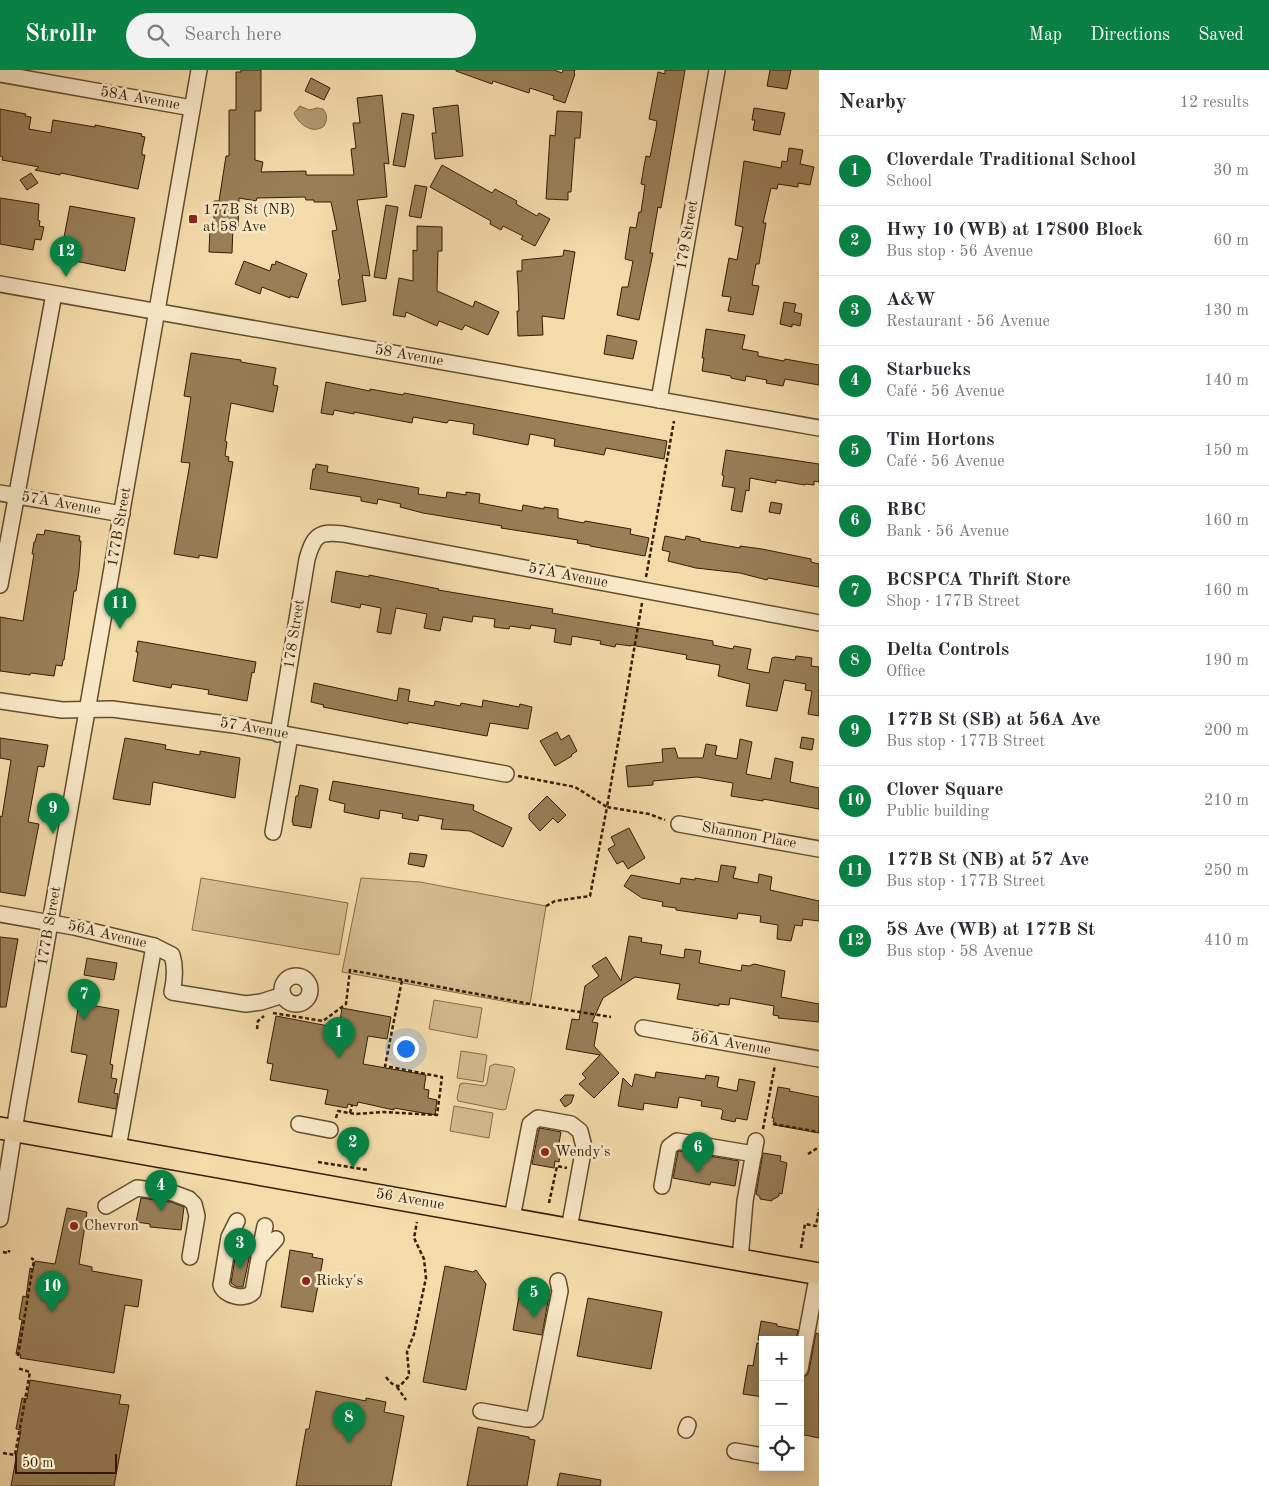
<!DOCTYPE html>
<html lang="en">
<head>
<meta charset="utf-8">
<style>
  :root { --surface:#fff; --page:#f2f2f3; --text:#2b2b33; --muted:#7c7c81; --line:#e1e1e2; --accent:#0b8043 }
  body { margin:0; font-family:"Old Standard TT",serif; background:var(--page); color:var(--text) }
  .controls { position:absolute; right:15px; bottom:15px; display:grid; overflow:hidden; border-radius:0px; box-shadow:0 2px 12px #0003 }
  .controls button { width:45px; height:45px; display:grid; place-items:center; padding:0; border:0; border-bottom:1px solid var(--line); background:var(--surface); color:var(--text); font:25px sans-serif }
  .scale { position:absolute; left:15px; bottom:12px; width:102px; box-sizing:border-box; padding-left:5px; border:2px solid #341c00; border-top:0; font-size:14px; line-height:18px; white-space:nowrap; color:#341c00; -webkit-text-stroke:4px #f8e8c8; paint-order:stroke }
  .you { position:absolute; left:405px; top:978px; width:18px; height:18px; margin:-12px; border:4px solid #fff; border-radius:50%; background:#1a73e8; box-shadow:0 0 0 8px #1a73e833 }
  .badge { display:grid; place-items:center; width:32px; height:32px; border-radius:50%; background:var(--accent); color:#fff; font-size:16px; font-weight:700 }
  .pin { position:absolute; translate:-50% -41px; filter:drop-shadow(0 1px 2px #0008) }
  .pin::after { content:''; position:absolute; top:26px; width:18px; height:15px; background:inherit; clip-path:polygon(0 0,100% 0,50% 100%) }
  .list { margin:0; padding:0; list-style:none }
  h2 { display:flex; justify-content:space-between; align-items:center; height:65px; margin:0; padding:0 20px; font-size:21px }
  h2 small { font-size:16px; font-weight:400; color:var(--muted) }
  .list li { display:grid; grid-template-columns:32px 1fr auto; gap:15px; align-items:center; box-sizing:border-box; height:70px; padding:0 20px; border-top:1px solid var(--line) }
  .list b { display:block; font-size:19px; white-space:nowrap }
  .list p { margin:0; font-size:16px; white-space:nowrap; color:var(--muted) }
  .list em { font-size:16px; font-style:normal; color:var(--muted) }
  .icon { flex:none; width:28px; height:28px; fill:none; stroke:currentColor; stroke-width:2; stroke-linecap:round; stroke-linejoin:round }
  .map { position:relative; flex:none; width:819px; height:1416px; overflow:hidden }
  header { display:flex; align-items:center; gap:30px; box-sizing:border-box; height:70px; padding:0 25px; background:var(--accent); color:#fff }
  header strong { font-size:24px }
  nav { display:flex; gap:28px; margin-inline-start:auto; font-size:18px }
  .search { width:350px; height:45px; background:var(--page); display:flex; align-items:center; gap:12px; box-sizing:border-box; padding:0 18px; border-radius:28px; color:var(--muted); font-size:19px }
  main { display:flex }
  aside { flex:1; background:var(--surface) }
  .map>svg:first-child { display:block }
  .green { fill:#d3bb8d; stroke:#846c46 }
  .water { fill:#b39a70; stroke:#806843 }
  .building { fill:#987f58; stroke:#341c00 }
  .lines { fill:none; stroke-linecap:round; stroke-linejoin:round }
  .minor-casing { stroke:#644c2a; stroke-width:18 }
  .highway-casing { stroke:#341c00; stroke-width:24 }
  .path { stroke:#341c00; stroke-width:2.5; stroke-dasharray:4 2.5; stroke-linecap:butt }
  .minor { stroke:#f8e8c8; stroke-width:15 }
  .highway { stroke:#f4dbaa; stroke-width:21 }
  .poi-dot { fill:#8f2418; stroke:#f8e8c8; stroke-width:2 }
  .labels { text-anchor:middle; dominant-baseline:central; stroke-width:5; stroke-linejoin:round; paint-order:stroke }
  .street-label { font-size:15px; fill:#341c00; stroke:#f8e8c8 }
  .poi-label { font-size:15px; fill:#341c00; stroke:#f8e8c8; text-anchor:start }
</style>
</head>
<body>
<header>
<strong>Strollr</strong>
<div class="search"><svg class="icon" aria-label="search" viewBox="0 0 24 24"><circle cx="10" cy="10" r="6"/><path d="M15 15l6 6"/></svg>Search here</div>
<nav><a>Map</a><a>Directions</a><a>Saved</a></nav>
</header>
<main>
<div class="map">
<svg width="819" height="1416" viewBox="0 0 819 1416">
  <rect width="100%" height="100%" fill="#f4dbaa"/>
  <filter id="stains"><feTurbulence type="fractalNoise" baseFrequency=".004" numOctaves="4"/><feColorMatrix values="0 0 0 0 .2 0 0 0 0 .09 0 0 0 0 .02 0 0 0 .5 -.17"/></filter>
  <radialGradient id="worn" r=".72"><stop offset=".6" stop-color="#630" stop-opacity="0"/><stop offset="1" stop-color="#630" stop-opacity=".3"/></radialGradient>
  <g class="green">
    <polygon points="201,808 348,833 339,885 192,860"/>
    <polygon points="361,808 420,812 546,836 530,934 525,935 342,902"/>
    <polygon points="434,930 482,938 477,968 429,959"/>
    <polygon points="461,981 487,985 483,1012 457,1008"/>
    <polygon points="495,994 513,997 515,999 506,1039 503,1040 458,1031 457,1028 460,1014 464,1013 485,1016 487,1013 490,996"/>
    <polygon points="454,1036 493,1043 489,1068 450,1061"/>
  </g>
  <path class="water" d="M 300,36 L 309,40 L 317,38 L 323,39 C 328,45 327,50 324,56 C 313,65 298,54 294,43 Z"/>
  <g class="building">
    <polygon points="241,0 261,0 261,41 255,41 255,90 263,92 261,102 306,101 306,105 354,105 351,79 356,78 353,53 360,53 357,28 382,25 389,94 384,93 387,127 357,130 370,206 362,205 366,231 342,235 338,210 340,209 332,161 337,160 331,132 314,132 314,130 306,130 305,127 257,128 256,131 239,128 238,157 233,157 232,183 209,182 210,157 214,156 214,131 219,131 226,86 229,86 229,40 236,40 236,2 241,2"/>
    <polygon points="456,0 554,0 562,3 563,0 575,0 574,3 575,4 565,33 553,29 554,26 530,18 529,23 493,11 492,14 456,1"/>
    <polygon points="665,0 685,0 661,138 658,137 650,183 653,183 639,250 617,245 622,217 628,217 633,191 625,189 630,157 636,158 639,142 641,142 645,115 641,114 644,96 646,86 650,87 656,58 657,51 649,49 658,2 665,4"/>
    <polygon points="770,0 791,0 787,19 767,16"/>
    <polygon points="311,8 330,18 324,30 305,21"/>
    <polygon points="458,35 463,86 435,89 432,63 436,63 433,38"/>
    <polygon points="754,38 785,43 780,65 753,60 755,50 752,50"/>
    <polygon points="0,39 26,44 25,46 31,47 29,59 51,63 53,50 95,57 95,55 142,64 141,66 145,67 142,81 142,85 145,85 138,119 61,103 60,105 35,100 39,97 2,90 3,87 0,86"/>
    <polygon points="557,41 582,42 580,68 575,68 571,122 568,122 568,130 546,129 550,65 555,66"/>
    <polygon points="402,43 414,45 405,97 393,95"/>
    <polygon points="789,78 803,80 800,94 814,97 810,115 798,113 798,117 778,114 777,119 771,118 763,153 766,153 759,194 756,194 752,215 759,216 753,245 728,241 731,227 722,226 729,188 737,190 743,157 735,155 744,91 781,98 782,91 787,92"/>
    <polygon points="442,95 492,123 495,119 517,131 516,134 537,146 539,143 550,149 535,176 521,169 523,166 503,156 501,160 490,154 491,151 430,117"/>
    <polygon points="31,103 38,113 27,120 20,110"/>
    <polygon points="415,115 427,117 421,148 409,146"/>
    <polygon points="0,128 39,134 38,150 40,151 39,156 44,157 41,170 35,169 33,180 0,174"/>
    <polygon points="386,135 398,137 386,209 374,207"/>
    <polygon points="70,136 135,148 125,201 60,188"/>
    <polygon points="417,156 442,157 442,181 438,181 437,221 473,237 475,231 499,242 488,265 465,255 462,260 439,251 437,256 406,242 405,247 393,245 399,208 413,211 413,180 417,181"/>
    <polygon points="564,180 575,182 564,249 542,246 543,265 518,266 517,241 519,241 518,215 517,201 522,201 522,190 563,186"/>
    <polygon points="244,191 270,201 272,194 275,195 276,191 307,204 298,228 290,226 290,228 262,217 260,224 235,214"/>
    <polygon points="784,232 796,234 794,242 802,244 800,256 792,254 792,257 780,254"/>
    <polygon points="706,259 745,265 742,279 758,282 758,286 784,291 785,289 819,295 819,315 785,309 783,316 766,313 767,310 746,306 745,311 731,308 731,306 702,301 704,288 702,288"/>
    <polygon points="607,265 637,271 633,289 604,284"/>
    <polygon points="191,283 241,290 241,292 276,298 273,315 278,316 273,342 231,333 225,371 227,372 225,386 229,387 228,391 233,392 217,488 199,485 199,488 174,484 190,393 181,392 191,327 184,326"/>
    <polygon points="326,312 370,321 370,319 403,325 404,323 667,371 664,389 606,378 604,385 554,376 555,369 530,364 528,375 473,364 474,354 449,350 447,353 413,347 412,353 354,342 354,344 334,340 333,345 321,343"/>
    <polygon points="726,380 819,394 819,412 814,411 814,415 805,414 805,415 776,410 776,413 750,408 749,421 746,420 742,442 731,440 735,418 722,416 724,406 722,405"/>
    <polygon points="316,394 328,396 327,402 419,418 418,424 446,428 447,422 466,425 466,422 480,424 479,433 522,441 523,435 544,439 544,437 558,439 558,448 584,453 585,451 631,459 630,464 649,468 645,486 590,476 590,475 577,473 578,470 501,458 502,456 423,443 400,437 401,434 378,429 377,434 361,431 361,427 310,419 313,399 315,399"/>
    <polygon points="771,432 782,434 780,444 769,442"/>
    <polygon points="45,460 80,466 79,471 81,471 79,501 76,521 74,521 64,590 63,590 62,596 56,595 54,606 31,603 30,605 0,601 0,547 23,551 34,484 32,484 34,472 35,472 37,464 44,465"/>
    <polygon points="665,466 685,470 686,466 700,469 700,471 740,478 740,476 762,479 811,489 811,492 819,494 819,517 768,508 767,510 740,503 696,498 668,491 670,482 662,480"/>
    <polygon points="336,501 369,507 369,505 439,519 438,520 553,539 552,543 713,571 713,575 733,579 734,576 751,579 747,599 769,603 772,588 775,587 795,590 796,586 812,588 811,596 819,597 819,646 808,644 812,621 805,620 806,614 784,610 777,641 746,636 750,614 718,606 720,595 686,589 687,585 631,575 631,576 616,574 615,577 600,574 601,571 572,566 571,575 554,572 556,559 531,555 530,559 510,556 509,559 494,557 495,549 473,546 472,552 443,547 440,561 424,558 427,544 396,538 391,564 377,562 381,538 361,534 360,538 331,532"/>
    <polygon points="138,571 256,592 254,603 252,602 247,631 208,624 209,620 172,614 171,618 133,611 138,582 136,582"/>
    <polygon points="314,613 397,631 399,618 410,620 408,631 434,636 435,631 460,636 461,633 482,637 483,630 519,637 520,634 532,637 528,659 490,653 487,666 408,652 408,654 323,637 324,635 311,632"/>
    <polygon points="557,662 561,670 569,665 577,681 571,685 572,686 555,696 540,671"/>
    <polygon points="802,667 814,669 812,680 800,678"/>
    <polygon points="0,668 48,675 44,697 38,696 28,752 39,754 25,826 0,822 0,746 2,747 11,690 0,688"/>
    <polygon points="125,668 166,675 165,679 200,685 200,681 240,688 235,728 153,712 150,735 113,729"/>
    <polygon points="740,669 752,672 746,704 771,709 775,688 793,692 790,712 819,718 819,739 763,729 763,731 731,726 733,713 697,707 653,711 653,715 628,717 626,696 663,692 662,679 675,678 678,688 703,688 706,674 717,676 715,685 737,689"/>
    <polygon points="333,711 474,735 473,740 512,758 503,777 470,761 441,759 443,749 441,749 419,745 418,751 402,748 403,744 380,740 379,749 344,742 345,734 329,730"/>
    <polygon points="300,715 318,719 311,758 293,755 293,752 292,752 296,726 298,726"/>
    <polygon points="547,726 566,745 558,753 553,748 540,761 529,749 529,744"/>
    <polygon points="629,758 645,788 628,799 623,791 617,794 608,779 615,775 611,767"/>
    <polygon points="410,783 427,785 424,797 408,794"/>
    <polygon points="721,795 736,797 733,808 758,813 759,804 772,807 770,820 819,831 819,851 803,849 802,856 795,855 791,871 777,869 778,855 760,852 761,846 738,843 737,849 676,840 676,838 662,836 663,832 642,828 624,816 631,805 680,814 681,808 695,810 695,808 718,812"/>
    <polygon points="629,866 642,868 641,872 662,875 660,884 684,888 685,879 701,881 699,893 741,901 742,895 749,896 754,894 785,901 781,927 819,934 819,952 778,948 779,946 773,945 774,936 730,928 729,935 719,934 719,936 677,929 680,914 635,907 603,928 592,952 598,953 594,976 619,1003 594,1028 579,1014 586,1008 582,1004 600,985 566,979 572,949 579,950 585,916 599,906 592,896 606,887 621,911"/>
    <polygon points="0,867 18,869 6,937 0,937"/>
    <polygon points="87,888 117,893 114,910 84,905"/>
    <polygon points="79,933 119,940 110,994 113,995 111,1008 117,1009 114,1023 118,1024 116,1039 78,1032 87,985 71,982"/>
    <polygon points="342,938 391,947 387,969 368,966 363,994 426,1005 424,1019 429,1020 428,1028 437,1030 435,1045 394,1038 394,1040 358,1032 357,1036 348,1034 347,1038 325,1034 328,1020 270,1010 273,994 267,993 276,946 339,958"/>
    <polygon points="656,1002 705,1009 706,1005 719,1007 717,1017 737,1021 739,1009 755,1012 747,1050 736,1048 735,1052 721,1049 723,1041 721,1039 701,1036 702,1031 679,1027 677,1038 644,1033 643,1040 618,1036 623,1008 632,1017 635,1004 655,1008"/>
    <polygon points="778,1017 790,1019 789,1021 819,1027 819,1063 775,1055 775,1052 773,1052 774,1048 772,1048"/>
    <polygon points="565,1025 574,1025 571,1033 565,1037 560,1030"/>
    <polygon points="540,1058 561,1062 559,1073 562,1074 559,1092 555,1091 554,1098 532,1094 539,1059"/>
    <polygon points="679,1081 739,1091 735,1116 711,1112 710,1115 673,1108 678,1082"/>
    <polygon points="763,1083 781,1086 780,1091 787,1093 782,1124 779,1123 779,1126 774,1129 772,1129 772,1131 760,1129 760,1127 756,1124"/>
    <polygon points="141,1128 171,1132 184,1137 181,1160 150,1157 150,1154 136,1152"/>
    <polygon points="67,1138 87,1142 79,1194 92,1197 92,1201 142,1210 138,1237 125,1235 114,1303 20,1288 21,1285 16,1284 22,1250 19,1249 23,1226 26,1227 30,1198 33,1199 35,1191 55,1194"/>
    <polygon points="290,1180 313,1184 312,1187 323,1189 313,1242 281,1237"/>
    <polygon points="236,1182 250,1184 243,1217 237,1217 231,1213"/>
    <polygon points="445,1196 473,1202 476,1200 486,1214 466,1320 423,1312"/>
    <polygon points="521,1215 550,1220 542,1265 513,1260"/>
    <polygon points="588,1228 662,1242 651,1299 577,1286"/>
    <polygon points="761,1251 777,1254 777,1256 798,1260 796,1270 758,1270"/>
    <polygon points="816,1263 819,1264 819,1368 800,1364 800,1308 807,1305 809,1301"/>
    <polygon points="757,1273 763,1273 763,1327 743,1324 748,1295 753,1296"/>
    <polygon points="30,1310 121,1325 119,1334 129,1335 114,1416 11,1416 21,1360 16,1359 22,1328 27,1329"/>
    <polygon points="316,1321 366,1331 366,1328 386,1332 384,1342 404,1346 391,1416 296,1416 306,1359 309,1359"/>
    <polygon points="478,1357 529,1367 529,1369 535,1370 527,1416 467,1416"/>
    <polygon points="560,1403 601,1410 600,1416 557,1416"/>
  </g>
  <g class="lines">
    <defs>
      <g id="minor">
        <polyline points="0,4 192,38"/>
        <polyline points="0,214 819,358"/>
        <polyline points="659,330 717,0"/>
        <polyline points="0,423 122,444"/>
        <polyline points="0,515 54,224"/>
        <polyline points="0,631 62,640 112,639 234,655 506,704"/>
        <path d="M 278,664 L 307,489 C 314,465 319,461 343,464 L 819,553"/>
        <polyline points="679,754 819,779"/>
        <polyline points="273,762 290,666"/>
        <path d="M 0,844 L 74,857 L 154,876 L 172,885 C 176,898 175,909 172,922 L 246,934 L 261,932 L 283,925"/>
        <circle cx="296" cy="920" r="14"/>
        <polyline points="643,958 819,989"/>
        <polyline points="299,1054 330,1060"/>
        <polyline points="118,1078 154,876"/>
        <polyline points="662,1116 669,1077 677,1071 754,1084"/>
        <polyline points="106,1136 137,1118 173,1123 189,1129 194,1134 197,1146 190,1187"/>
        <polyline points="512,1148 530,1054 538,1048 571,1054 580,1061 584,1077 569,1159"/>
        <polyline points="0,1149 18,1036 199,0"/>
        <path d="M 237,1151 L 229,1167 L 221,1215 C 224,1226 245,1231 253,1222 L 259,1188 L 276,1169"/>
        <polyline points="259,1186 265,1156"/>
        <polyline points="740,1190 745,1131 756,1071"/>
        <polyline points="800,1299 818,1203"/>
        <polyline points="481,1341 526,1349 531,1349 535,1345 560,1221 558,1211"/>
        <polyline points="686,1360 688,1355"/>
        <polyline points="735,1381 763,1386"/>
      </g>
      <polyline id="highway" points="0,1058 819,1204"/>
    </defs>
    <use href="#minor" class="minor-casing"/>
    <use href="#highway" class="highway-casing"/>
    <g class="path">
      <polyline points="646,507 674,351"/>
      <polyline points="518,706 575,717 607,737 642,533"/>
      <polyline points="546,836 555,831 590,826 607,737 649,744 665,750"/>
      <polyline points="273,943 323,951 346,934 350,900 530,934 611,947"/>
      <polyline points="257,959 258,951 264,946"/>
      <polyline points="350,1043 352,1035"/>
      <polyline points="336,1048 338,1041 355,1044 383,1042 437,1045 442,1007 385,996 402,910"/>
      <polyline points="773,1054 819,1062"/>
      <polyline points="763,1059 775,995"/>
      <polyline points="808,1084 819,1077"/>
      <polyline points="318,1092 368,1100"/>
      <polyline points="549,1133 557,1096 567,1098"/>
      <polyline points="801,1178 805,1154 816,1156 819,1139"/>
      <polyline points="3,1182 9,1183 9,1180"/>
      <polyline points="18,1286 34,1190 31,1188"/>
      <path d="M 386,1307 C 390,1312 393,1316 400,1316 L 408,1307 L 409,1304 L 407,1282 L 414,1264 L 426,1208 L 424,1189 L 414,1168 L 417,1152"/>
      <polyline points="397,1317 406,1330"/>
      <polyline points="3,1383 15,1385 30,1302 17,1298"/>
    </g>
    <use href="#minor" class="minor"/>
    <use href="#highway" class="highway"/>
  </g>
  <g class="poi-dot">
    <rect x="188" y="144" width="10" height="10" rx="2.5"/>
    <circle cx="545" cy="1082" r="5"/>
    <circle cx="74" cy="1156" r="5"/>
    <circle cx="306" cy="1211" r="5"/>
  </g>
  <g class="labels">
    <g class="street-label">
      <text transform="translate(140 29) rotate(10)">58A Avenue</text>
      <text transform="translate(688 165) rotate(-80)">179 Street</text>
      <text transform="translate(409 286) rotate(10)">58 Avenue</text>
      <text transform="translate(61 434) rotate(10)">57A Avenue</text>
      <text transform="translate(120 457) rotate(-80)">177B Street</text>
      <text transform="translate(568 506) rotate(11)">57A Avenue</text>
      <text transform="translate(295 564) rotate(-81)">178 Street</text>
      <text transform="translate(254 659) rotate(10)">57 Avenue</text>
      <text transform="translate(749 766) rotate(10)">Shannon Place</text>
      <text transform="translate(50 856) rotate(-80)">177B Street</text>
      <text transform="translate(107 865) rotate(13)">56A Avenue</text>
      <text transform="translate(731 974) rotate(10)">56A Avenue</text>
      <text transform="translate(410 1130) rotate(10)">56 Avenue</text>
    </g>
    <g class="poi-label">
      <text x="203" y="140">177B St (NB)<tspan x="203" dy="17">at 58 Ave</tspan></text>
      <text x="555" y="1082">Wendy's</text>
      <text x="84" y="1156">Chevron</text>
      <text x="316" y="1211">Ricky's</text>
    </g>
  </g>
  <rect width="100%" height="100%" filter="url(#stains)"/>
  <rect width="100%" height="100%" fill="url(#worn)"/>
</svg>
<div class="controls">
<button>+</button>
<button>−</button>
<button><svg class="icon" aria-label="locate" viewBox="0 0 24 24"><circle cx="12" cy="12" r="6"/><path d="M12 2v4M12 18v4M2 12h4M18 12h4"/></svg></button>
</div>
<div class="scale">50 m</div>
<div class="you"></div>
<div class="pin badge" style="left:339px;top:988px">1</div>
<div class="pin badge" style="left:353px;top:1098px">2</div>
<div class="pin badge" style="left:240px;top:1199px">3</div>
<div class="pin badge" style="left:161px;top:1141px">4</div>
<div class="pin badge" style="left:534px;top:1248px">5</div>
<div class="pin badge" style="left:698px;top:1103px">6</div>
<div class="pin badge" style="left:84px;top:950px">7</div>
<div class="pin badge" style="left:349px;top:1373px">8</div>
<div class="pin badge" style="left:53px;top:764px">9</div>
<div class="pin badge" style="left:52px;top:1242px">10</div>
<div class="pin badge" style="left:120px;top:559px">11</div>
<div class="pin badge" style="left:66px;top:207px">12</div>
</div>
<aside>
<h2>Nearby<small>12 results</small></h2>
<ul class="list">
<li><span class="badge">1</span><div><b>Cloverdale Traditional School</b><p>School</p></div><em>30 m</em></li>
<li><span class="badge">2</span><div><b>Hwy 10 (WB) at 17800 Block</b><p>Bus stop · 56 Avenue</p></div><em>60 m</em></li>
<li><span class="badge">3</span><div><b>A&amp;W</b><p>Restaurant · 56 Avenue</p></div><em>130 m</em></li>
<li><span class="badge">4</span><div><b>Starbucks</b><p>Café · 56 Avenue</p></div><em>140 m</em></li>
<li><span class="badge">5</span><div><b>Tim Hortons</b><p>Café · 56 Avenue</p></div><em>150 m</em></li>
<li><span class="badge">6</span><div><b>RBC</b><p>Bank · 56 Avenue</p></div><em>160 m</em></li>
<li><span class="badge">7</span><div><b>BCSPCA Thrift Store</b><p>Shop · 177B Street</p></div><em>160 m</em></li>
<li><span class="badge">8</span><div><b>Delta Controls</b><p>Office</p></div><em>190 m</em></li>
<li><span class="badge">9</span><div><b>177B St (SB) at 56A Ave</b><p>Bus stop · 177B Street</p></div><em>200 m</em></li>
<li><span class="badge">10</span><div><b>Clover Square</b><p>Public building</p></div><em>210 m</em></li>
<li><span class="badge">11</span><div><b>177B St (NB) at 57 Ave</b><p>Bus stop · 177B Street</p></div><em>250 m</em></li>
<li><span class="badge">12</span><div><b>58 Ave (WB) at 177B St</b><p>Bus stop · 58 Avenue</p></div><em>410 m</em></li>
</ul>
</aside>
</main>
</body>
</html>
